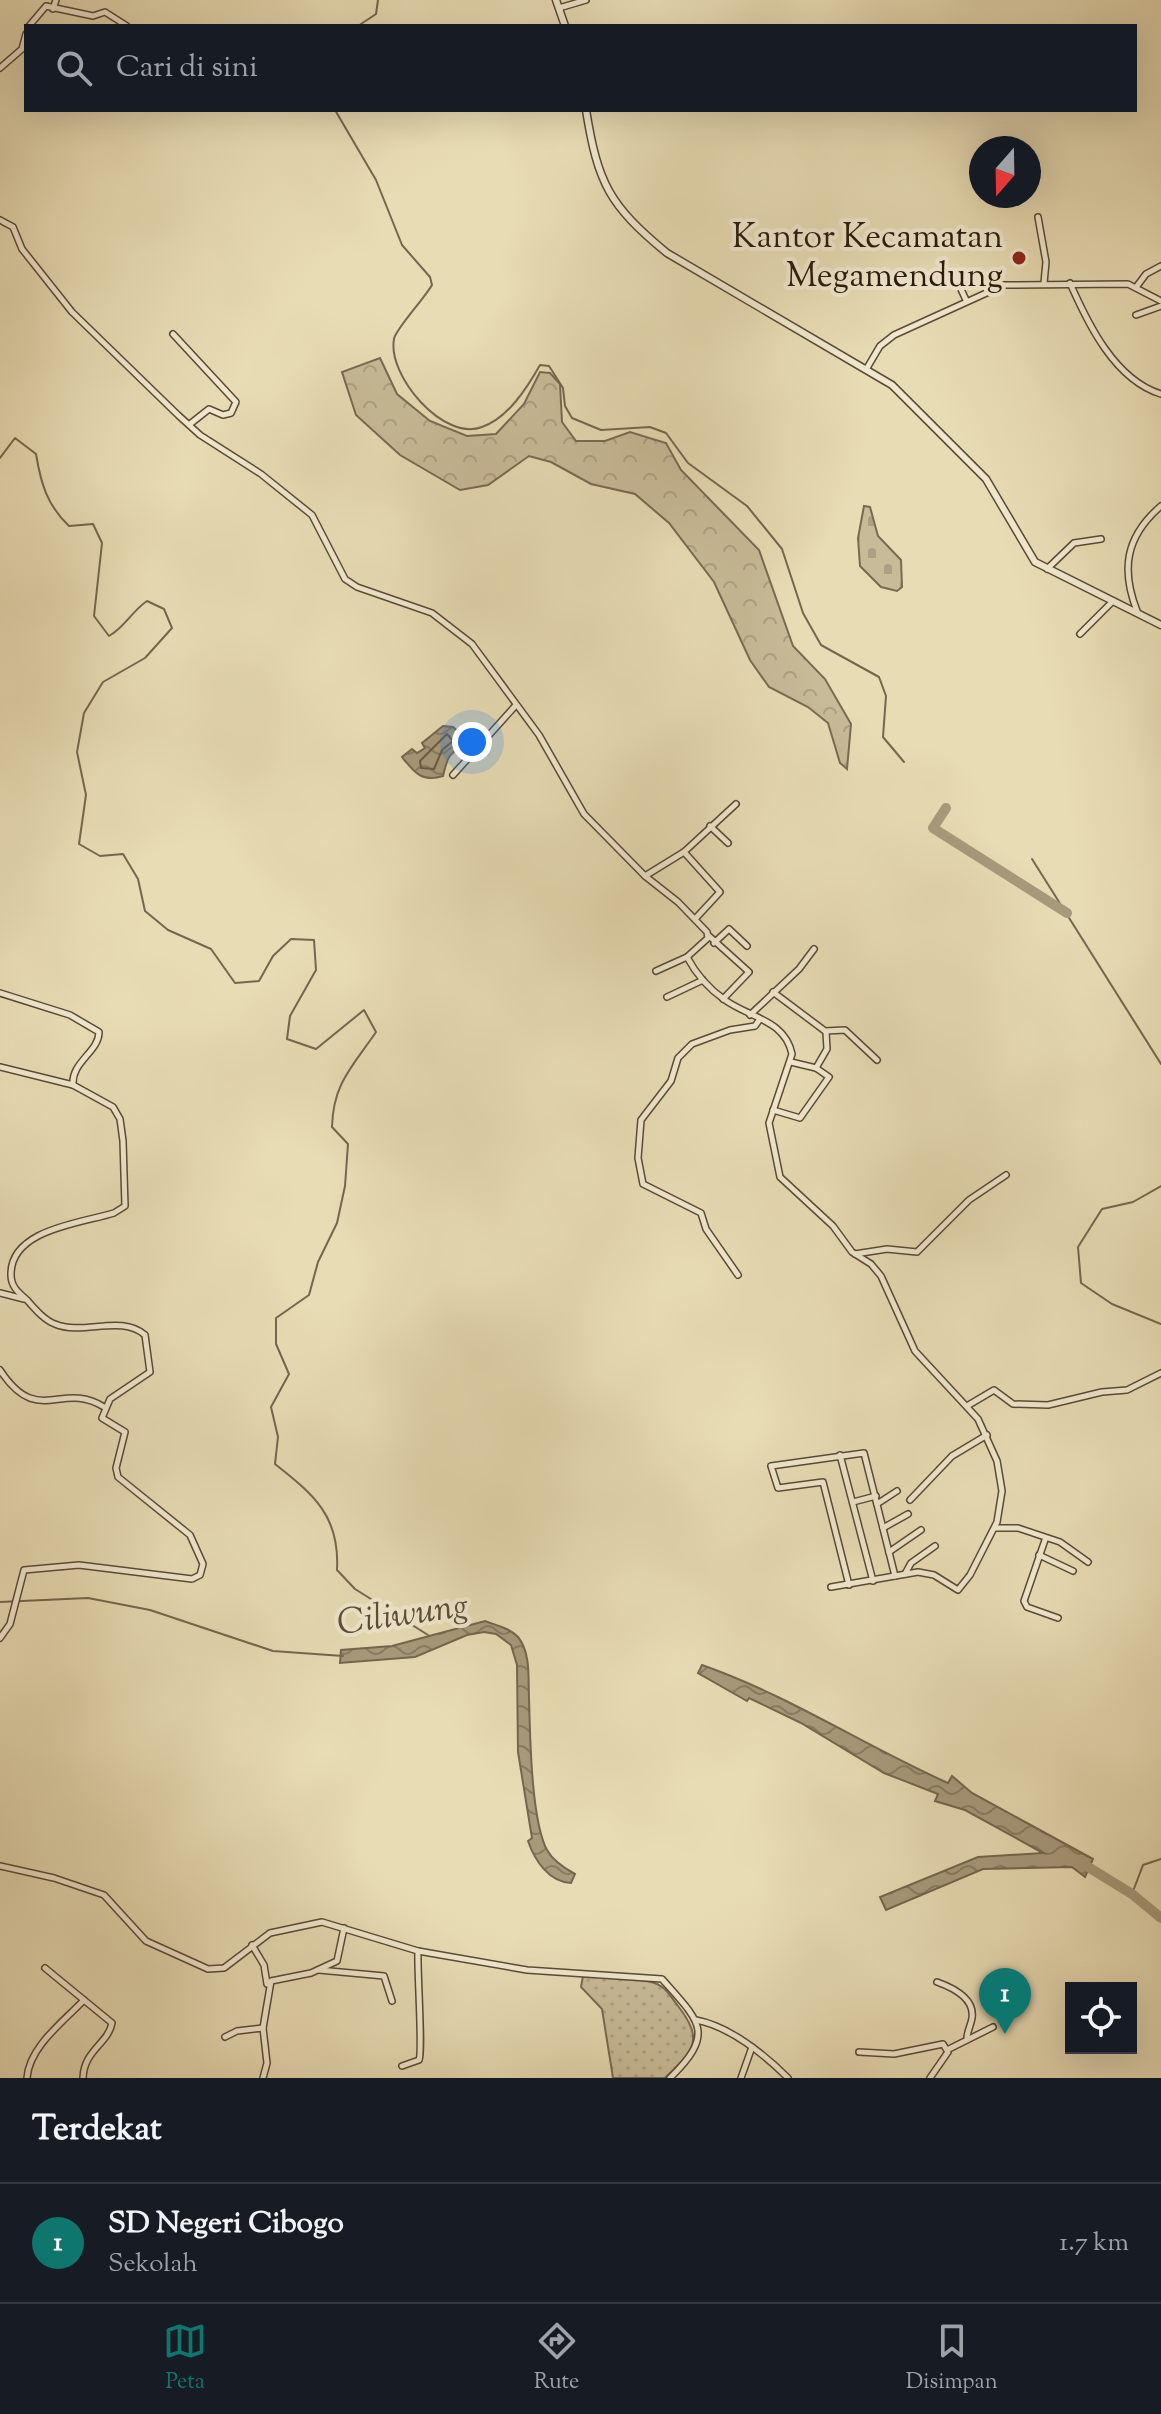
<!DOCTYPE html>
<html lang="id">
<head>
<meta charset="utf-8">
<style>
  :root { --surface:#171b24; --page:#20242c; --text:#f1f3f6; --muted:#9ea1a6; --line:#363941; --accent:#0f766e }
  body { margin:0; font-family:"Sorts Mill Goudy",serif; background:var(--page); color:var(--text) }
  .controls { position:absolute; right:24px; bottom:24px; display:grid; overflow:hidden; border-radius:0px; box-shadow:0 8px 32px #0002 }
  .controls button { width:72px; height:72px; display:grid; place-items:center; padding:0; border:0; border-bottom:2px solid var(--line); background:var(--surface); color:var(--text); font:40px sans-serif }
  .compass { position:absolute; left:969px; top:136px; width:72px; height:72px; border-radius:50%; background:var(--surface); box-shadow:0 8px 32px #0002; rotate:200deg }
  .you { position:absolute; left:472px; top:742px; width:28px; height:28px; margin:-20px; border:6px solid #fff; border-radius:50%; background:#1a73e8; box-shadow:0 0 0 12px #1a73e833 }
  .badge { display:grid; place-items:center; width:52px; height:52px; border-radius:50%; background:var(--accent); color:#fff; font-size:26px; font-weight:700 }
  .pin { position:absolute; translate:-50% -66px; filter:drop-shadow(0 2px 4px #0008) }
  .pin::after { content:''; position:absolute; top:42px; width:28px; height:24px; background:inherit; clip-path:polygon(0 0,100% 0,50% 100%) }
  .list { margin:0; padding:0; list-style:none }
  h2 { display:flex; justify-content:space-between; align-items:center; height:104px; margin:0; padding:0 32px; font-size:34px }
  h2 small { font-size:26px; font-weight:400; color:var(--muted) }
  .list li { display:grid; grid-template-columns:52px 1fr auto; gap:24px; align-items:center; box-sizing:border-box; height:120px; padding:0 32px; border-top:2px solid var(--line) }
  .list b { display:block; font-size:30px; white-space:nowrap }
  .list p { margin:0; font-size:26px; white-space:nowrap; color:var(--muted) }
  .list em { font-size:26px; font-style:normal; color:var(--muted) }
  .icon { flex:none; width:44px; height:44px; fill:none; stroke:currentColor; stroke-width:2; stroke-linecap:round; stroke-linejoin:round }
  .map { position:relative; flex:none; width:1161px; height:2078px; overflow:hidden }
  .search { position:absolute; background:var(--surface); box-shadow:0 8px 32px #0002; left:24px; right:24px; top:24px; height:88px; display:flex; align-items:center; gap:20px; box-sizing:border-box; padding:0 28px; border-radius:0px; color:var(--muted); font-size:30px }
  .sheet { height:224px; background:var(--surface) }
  nav { display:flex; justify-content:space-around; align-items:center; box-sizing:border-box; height:112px; border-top:2px solid var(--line); background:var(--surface); font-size:22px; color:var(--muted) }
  nav a { display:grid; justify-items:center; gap:4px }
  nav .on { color:var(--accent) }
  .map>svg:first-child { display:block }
  .forest { fill:url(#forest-crowns); stroke:#796a52; stroke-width:2 }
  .cemetery { fill:url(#cemetery-stones); stroke:#796a52; stroke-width:2 }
  .park { fill:url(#park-dots); stroke:#796a52; stroke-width:2 }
  .water { fill:url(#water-waves); stroke:#75664f; stroke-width:2 }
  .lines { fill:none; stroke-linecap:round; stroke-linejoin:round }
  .shore { stroke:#685a44; stroke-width:2 }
  .stream { stroke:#75664f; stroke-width:2 }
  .river { stroke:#a79a7b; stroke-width:10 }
  .minor-casing { stroke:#5a4a37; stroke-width:8 }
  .tertiary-casing { stroke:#5a4a37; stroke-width:9 }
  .minor { stroke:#f0e8ce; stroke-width:5 }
  .tertiary { stroke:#f0e8ce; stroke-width:6 }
  .poi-dot { fill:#8f2418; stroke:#f0e8ce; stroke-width:3 }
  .labels { text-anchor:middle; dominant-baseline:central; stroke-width:8; stroke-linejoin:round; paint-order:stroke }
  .poi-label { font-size:34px; fill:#2a190d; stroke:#f0e8ce; text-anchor:end }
  .water-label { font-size:36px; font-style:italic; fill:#5c4d39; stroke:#f0e8ce }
</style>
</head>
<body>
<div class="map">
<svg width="1161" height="2078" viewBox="0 0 1161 2078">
  <defs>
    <pattern id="forest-crowns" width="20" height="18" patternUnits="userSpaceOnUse" patternTransform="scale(2)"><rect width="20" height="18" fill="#c8bb98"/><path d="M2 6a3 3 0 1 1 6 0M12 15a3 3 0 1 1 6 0" fill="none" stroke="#aca082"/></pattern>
    <pattern id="cemetery-stones" width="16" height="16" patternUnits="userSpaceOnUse" patternTransform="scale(2)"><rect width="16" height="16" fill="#c8bb98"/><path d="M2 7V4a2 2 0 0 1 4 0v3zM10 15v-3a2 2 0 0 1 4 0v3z" fill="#aca082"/></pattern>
    <pattern id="park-dots" width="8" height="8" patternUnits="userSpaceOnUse" patternTransform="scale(2)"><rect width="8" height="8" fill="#c8bb98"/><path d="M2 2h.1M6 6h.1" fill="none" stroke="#aca082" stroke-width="1.8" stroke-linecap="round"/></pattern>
    <pattern id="water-waves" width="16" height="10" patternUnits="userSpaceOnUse" patternTransform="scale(2)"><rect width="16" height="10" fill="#a79a7b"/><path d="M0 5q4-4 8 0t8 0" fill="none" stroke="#887d63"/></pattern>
  </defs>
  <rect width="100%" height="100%" fill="#e8dcb4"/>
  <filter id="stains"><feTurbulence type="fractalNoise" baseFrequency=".0025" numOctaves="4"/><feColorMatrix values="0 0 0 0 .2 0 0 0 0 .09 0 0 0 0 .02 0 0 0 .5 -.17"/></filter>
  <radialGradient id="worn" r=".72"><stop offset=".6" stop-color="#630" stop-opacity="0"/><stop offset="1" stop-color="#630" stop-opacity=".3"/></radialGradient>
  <polygon class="forest" points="380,358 397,394 430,421 467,436 496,434 524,404 540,372 550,373 560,384 562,422 576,441 605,441 630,432 666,443 681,470 759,550 793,646 825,679 851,724 847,769 840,763 828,723 808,707 769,687 750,660 714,582 669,523 635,494 591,484 551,462 529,456 488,485 460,490 400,455 356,415 342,372"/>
  <polygon class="cemetery" points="864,506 870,507 878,536 901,560 902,587 897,591 881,587 860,566 858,538"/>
  <path class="park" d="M 583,1976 C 605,1977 630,1976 651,1982 C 665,1985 670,1996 678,2006 C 705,2041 693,2051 665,2078 L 613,2078 L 602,2009 L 581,1987 Z"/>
  <g class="water">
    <path d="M 443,726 L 453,727 L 464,737 L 464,743 C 447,757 448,756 443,776 C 422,783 414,772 402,757 L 412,749 L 417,753 L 425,748 L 422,743 Z"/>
    <path d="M 485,1621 C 495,1625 510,1628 518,1637 C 531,1653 528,1678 529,1697 C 530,1734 531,1820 547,1850 C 553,1861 564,1868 575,1874 L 571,1883 C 549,1882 535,1861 528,1841 L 532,1838 L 518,1752 L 517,1665 L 511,1645 L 496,1634 L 484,1632 L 467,1635 L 415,1657 L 340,1663 L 341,1650 L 392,1646 Z"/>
    <path d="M 702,1665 C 788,1695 865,1746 948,1783 L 952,1776 L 972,1793 L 1093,1859 L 1085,1877 L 1072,1867 L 983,1869 L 886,1910 L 880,1897 L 978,1857 L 1043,1853 L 965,1810 L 935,1801 L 938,1794 L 884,1773 L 801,1723 L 749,1698 L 747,1701 L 698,1673 Z"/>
  </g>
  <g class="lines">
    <polygon class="shore" points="447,734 453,741 442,750 434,769 421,768 420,761"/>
    <g class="stream">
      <polyline points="358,26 376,14 378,0"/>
      <path d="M 335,110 L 376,180 L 402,245 L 430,277 L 432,285 C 424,299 395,330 394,339 C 387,376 444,442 482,427 C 508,418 527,388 540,365 L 549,366 L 563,388 L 565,406 L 572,418 L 601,430 L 650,427 L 666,433 L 688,463 L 747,506 L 782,549 L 803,613 L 821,645 L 879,677 L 886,696 L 883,737 L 904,762"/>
      <path d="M 0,458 L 15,438 L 36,454 C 41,484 47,505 69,526 L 93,524 L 102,543 L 94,616 L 109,636 C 125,627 132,611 147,601 L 164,609 L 172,628 L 145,658 L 103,682 L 84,713 L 77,752 L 86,795 L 79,844 L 100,856 L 123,854 L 138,879 L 145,911 L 168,930 L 211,949 L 235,983 L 259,981 L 273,956 L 291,939 L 314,940 L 316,970 L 290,1016 L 287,1039 L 316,1049 L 364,1010 L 376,1032 C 353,1066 333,1083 332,1127 L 348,1144 L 345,1186 L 337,1223 L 318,1262 L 309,1295 L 276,1318 L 276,1344 L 289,1374 L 271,1407 L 278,1437 L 275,1464 C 314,1495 340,1516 337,1570 L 355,1589 L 428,1635"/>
      <polyline points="1032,859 1161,1064"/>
      <polyline points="1161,1186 1133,1202 1102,1209 1078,1247 1081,1283 1112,1304 1161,1324"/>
      <polyline points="0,1602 88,1598 150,1610 273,1651 343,1656"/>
      <polyline points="1132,1894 1143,1865 1161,1859"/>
    </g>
    <g class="river">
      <polyline points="946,808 933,828 1067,913"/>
      <polyline points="1080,1862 1132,1894 1161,1918"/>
    </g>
    <defs>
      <g id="minor">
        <polyline points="559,8 586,0"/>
        <polyline points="53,9 56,0"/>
        <polyline points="29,26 46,6 93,16 105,12 127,26"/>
        <polyline points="0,68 22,49 26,34"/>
        <polyline points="1038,217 1046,262 1044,283"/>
        <path d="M 0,220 L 13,227 L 22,249 L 72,312 L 178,415 L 200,435 L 261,474 L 312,515 L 345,579 L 357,587 L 432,613 L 472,644 L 539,735 L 584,814 L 645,876 L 678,902 L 707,932 L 708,938 L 687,957 C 696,974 709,989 725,1000 C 750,1018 785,1020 792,1054 L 769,1123 L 780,1177 L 833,1226 L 852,1252 L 871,1264 L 881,1276 L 915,1351 L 978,1419 L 997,1461 L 1002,1491 L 997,1522 L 970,1575 L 958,1590 L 934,1575 L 918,1572 L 831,1587"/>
        <polyline points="954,274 966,300"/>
        <path d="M 1070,283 C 1088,324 1115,380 1161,394"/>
        <polyline points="1137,286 1146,274 1161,266"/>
        <polyline points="1136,315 1161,306"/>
        <polyline points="173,334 236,402 231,413 223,415 209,409 190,424"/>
        <polyline points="867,368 880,346 894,335 1004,285 1128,284 1161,301"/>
        <polyline points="1047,569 1074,543 1101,539"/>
        <path d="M 1137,611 C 1121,570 1125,537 1161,506"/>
        <polyline points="1080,634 1113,601"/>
        <polyline points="453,775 516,705"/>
        <polyline points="710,826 728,843"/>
        <polyline points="684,852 720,892 695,919"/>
        <polyline points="645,876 684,852 736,804"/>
        <polyline points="709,936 749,972 723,999"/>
        <polyline points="714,943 729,929 747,946"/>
        <polyline points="656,971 687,957"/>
        <polyline points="773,992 825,1031 845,1030 877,1060"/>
        <path d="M 0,993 L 70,1015 L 99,1032 C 99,1052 71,1062 73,1085"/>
        <polyline points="667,997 703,980"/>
        <polyline points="750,1015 799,969 814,949"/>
        <path d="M 0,1067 L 73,1085 L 113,1107 L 120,1119 L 123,1141 L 125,1206 L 114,1213 C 82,1223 10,1229 11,1275 C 11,1287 19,1293 27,1300 C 35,1309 44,1320 55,1324 C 83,1336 121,1314 145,1335 L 150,1372 L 110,1399 L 102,1418 L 125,1432 L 116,1468 L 118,1477 L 190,1535 L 203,1564 L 200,1575 L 192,1579 L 79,1565 L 24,1570 L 10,1624 L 0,1638"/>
        <polyline points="816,1068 827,1049 826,1032"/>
        <polyline points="773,1110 800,1118 829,1077 816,1068 791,1062"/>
        <polyline points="855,1254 887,1249 917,1252 969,1200 1006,1175"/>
        <polyline points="738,1275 706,1229 701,1213 643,1184 638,1158 641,1120 671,1081 678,1058 692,1044 730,1030 755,1026 760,1019"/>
        <polyline points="0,1293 24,1299"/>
        <path d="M 0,1370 C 38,1428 61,1380 104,1407"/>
        <polyline points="967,1406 994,1390 1013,1404 1048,1405 1102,1392 1127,1390 1161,1373"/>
        <polyline points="840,1455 873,1581"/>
        <polyline points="910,1500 952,1456 987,1435"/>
        <polyline points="853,1502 876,1496"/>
        <polyline points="877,1504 897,1491"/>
        <polyline points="883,1528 908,1514"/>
        <polyline points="995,1528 1018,1528 1060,1542 1088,1562"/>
        <polyline points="1045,1540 1024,1601 1027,1607 1058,1618"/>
        <polyline points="889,1552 921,1530"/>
        <polyline points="1039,1555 1073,1571"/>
        <polyline points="905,1574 911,1563 935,1546"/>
        <polyline points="849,1585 823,1482 778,1488 771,1466 864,1453 895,1576"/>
        <path d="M 0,1866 L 54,1878 L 104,1895 L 146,1941 L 208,1969 L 224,1968 L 270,1933 L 322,1922 L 418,1951 L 527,1970 L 662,1979 C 700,2022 716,2033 670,2078"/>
        <polyline points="252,1945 264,1965 267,1984"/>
        <path d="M 45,1968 L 112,2023 C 108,2044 84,2050 83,2078"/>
        <polyline points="319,1970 384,1976 392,2001"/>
        <path d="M 937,1982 C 951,1987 975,1998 972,2018 C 971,2025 968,2029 967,2037"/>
        <path d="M 696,2020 C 729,2026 764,2054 788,2078"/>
        <polyline points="225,2037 237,2031 263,2028"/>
        <polyline points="949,2049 993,2027"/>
        <polyline points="859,2052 894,2054 943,2044 948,2052 930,2078"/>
        <path d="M 402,2066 L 419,2060 C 423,2052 417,1970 418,1951"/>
        <path d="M 27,2078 C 29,2047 64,2021 84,2000"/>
        <polyline points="263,2078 267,2063 263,2028 271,1981 311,1973 337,1961 344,1928"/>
        <polyline points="741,2078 752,2047"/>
      </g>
      <g id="tertiary">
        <polyline points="556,0 565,26"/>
        <path d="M 586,110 C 598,184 609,205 667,253 L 892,385 L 986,479 L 1035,562 L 1161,625"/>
      </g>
    </defs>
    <use href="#minor" class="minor-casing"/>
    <use href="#tertiary" class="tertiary-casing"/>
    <use href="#minor" class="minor"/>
    <use href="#tertiary" class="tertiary"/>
  </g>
  <circle class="poi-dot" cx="1019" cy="258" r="8"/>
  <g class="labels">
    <g class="poi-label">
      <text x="1003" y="238">Kantor Kecamatan<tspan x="1003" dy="39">Megamendung</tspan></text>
    </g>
    <g class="water-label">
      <text transform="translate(403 1616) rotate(-8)">Ciliwung</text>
    </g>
  </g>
  <rect width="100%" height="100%" filter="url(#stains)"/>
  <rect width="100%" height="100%" fill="url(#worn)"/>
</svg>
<div class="controls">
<button><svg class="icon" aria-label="locate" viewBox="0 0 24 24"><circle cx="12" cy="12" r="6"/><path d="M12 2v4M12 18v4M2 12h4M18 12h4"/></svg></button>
</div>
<svg class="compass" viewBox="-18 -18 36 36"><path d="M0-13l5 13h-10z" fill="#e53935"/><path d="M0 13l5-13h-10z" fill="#9ea1a6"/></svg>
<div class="you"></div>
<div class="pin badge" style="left:1005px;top:2034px">1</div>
<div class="search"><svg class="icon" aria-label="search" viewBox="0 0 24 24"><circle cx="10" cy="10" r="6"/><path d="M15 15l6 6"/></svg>Cari di sini</div>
</div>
<section class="sheet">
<h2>Terdekat<small></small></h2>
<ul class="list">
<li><span class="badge">1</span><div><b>SD Negeri Cibogo</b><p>Sekolah</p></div><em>1.7 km</em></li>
</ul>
</section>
<nav>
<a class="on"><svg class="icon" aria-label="map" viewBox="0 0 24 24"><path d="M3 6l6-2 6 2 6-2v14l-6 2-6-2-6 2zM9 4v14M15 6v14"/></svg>Peta</a>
<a><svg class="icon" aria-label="directions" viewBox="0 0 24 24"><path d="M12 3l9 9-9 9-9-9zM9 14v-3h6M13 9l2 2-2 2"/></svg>Rute</a>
<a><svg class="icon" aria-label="saved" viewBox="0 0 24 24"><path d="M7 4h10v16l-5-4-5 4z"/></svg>Disimpan</a>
</nav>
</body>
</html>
